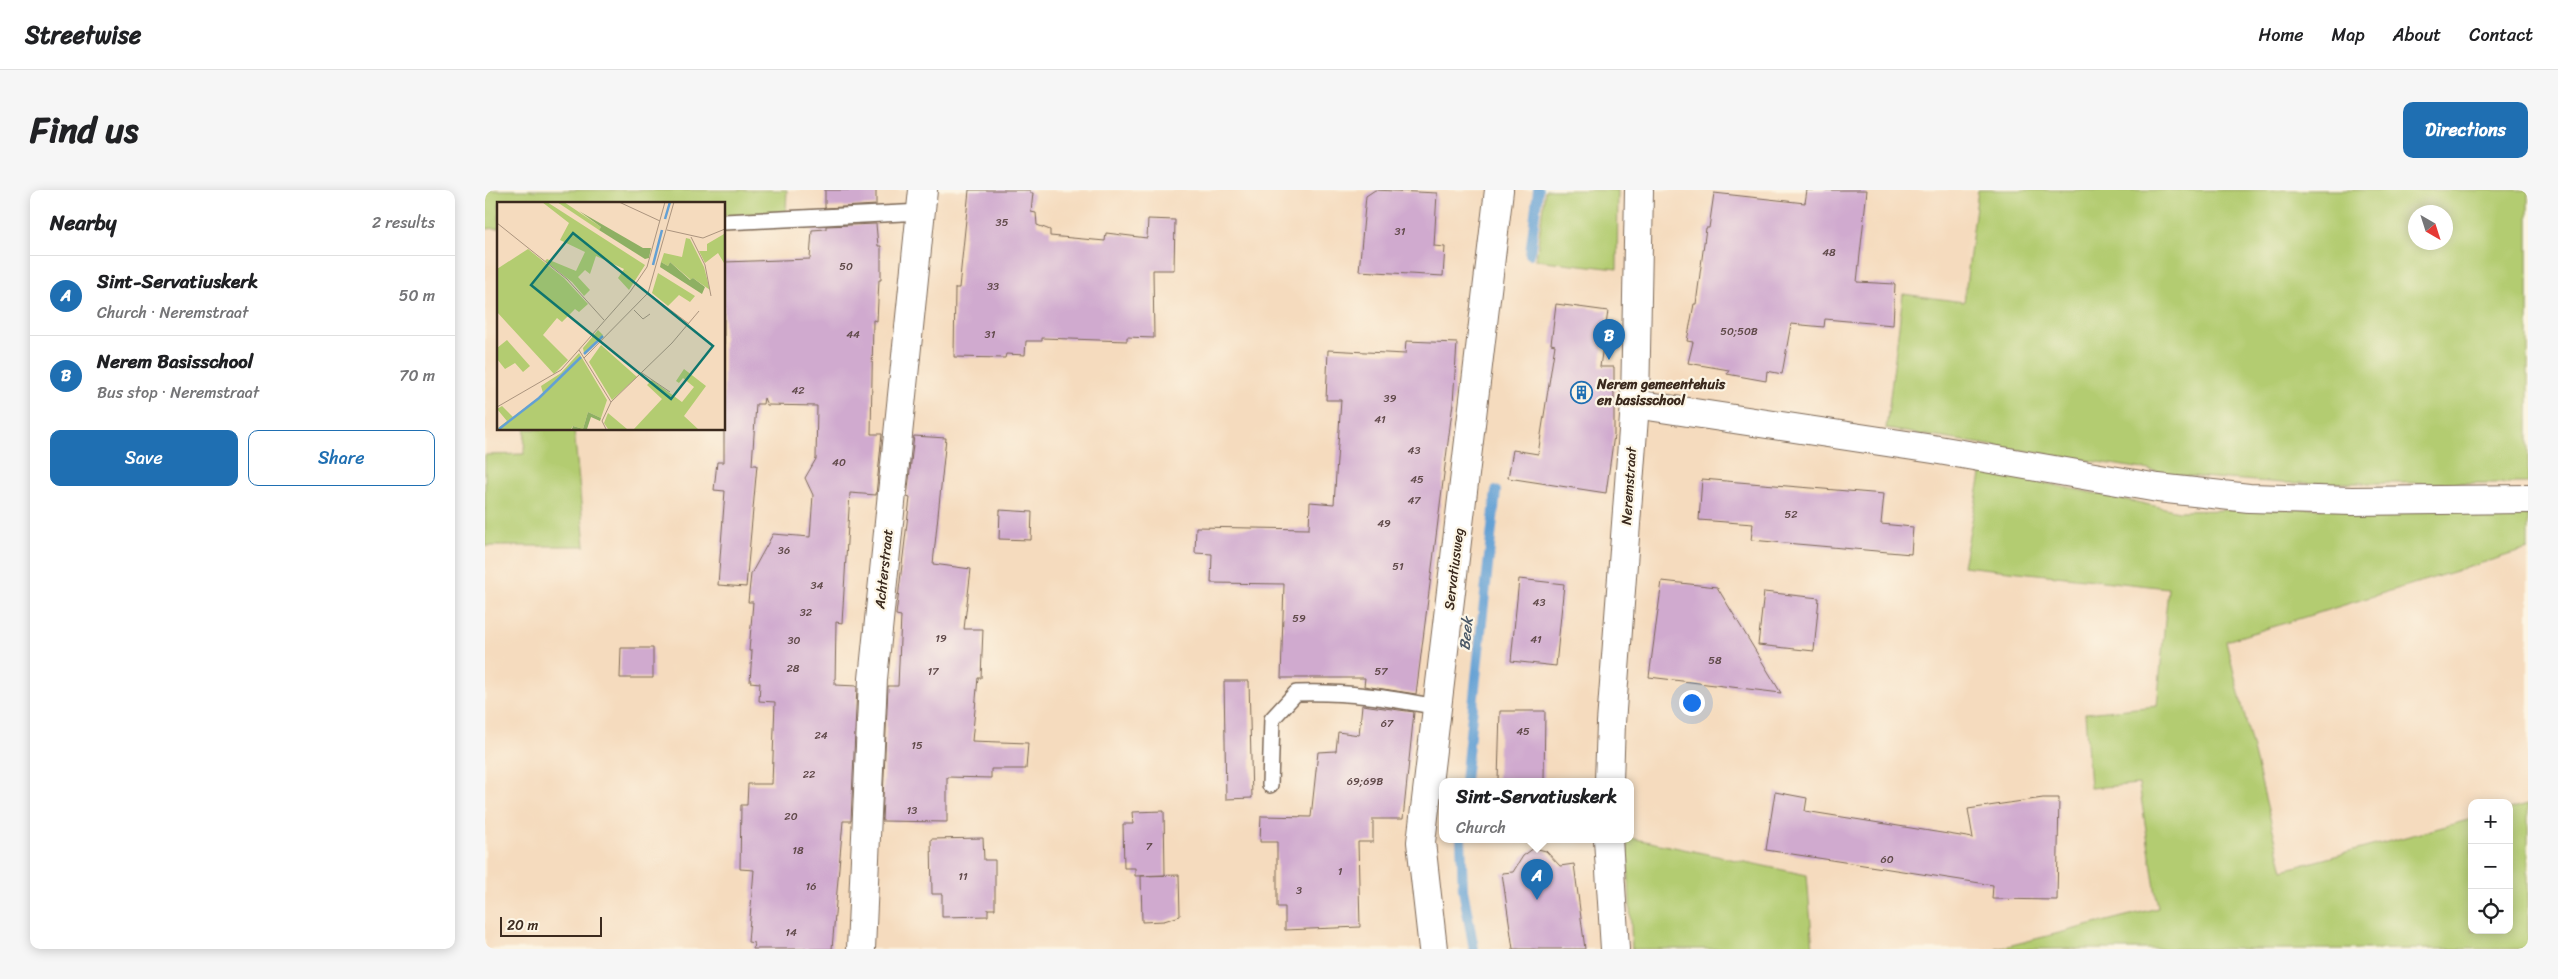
<!DOCTYPE html>
<html lang="en">
<head>
<meta charset="utf-8">
<style>
  :root { --surface:#fff; --page:#f6f6f6; --text:#202124; --muted:#757577; --line:#e0e0e0; --accent:#1f6fb2 }
  body { margin:0; font-family:Sriracha,sans-serif; background:var(--page); color:var(--text) }
  .controls { position:absolute; right:15px; bottom:15px; display:grid; overflow:hidden; border-radius:10px; box-shadow:0 2px 12px #0003 }
  .controls button { width:45px; height:45px; display:grid; place-items:center; padding:0; border:0; border-bottom:1px solid var(--line); background:var(--surface); color:var(--text); font:25px sans-serif }
  .compass { position:absolute; left:1923px; top:15px; width:45px; height:45px; border-radius:50%; background:var(--surface); box-shadow:0 2px 12px #0003; rotate:141deg }
  .scale { position:absolute; left:15px; bottom:12px; width:102px; box-sizing:border-box; padding-left:5px; border:2px solid #3b2a1e; border-top:0; font-size:14px; line-height:18px; white-space:nowrap; color:#3b2a1e; -webkit-text-stroke:4px #fcf5e5; paint-order:stroke }
  .you { position:absolute; left:1206px; top:512px; width:18px; height:18px; margin:-12px; border:4px solid #fff; border-radius:50%; background:#1a73e8; box-shadow:0 0 0 8px #1a73e833 }
  .badge { display:grid; place-items:center; width:32px; height:32px; border-radius:50%; background:var(--accent); color:#fff; font-size:16px; font-weight:700 }
  .pin { position:absolute; translate:-50% -41px; filter:drop-shadow(0 1px 2px #0008) }
  .pin::after { content:''; position:absolute; top:26px; width:18px; height:15px; background:inherit; clip-path:polygon(0 0,100% 0,50% 100%) }
  .popup { position:absolute; left:954px; top:588px; width:195px; height:65px; box-sizing:border-box; display:grid; place-content:center; border-radius:10px; background:var(--surface); filter:drop-shadow(0 1px 4px #0005); font-size:16px; white-space:nowrap; color:var(--muted) }
  .popup b { font-size:19px; color:var(--text) }
  .popup::after { content:''; position:absolute; left:50%; top:100%; margin-left:-10px; border:10px solid transparent; border-top-color:var(--surface) }
  .list { margin:0; padding:0; list-style:none }
  h2 { display:flex; justify-content:space-between; align-items:center; height:65px; margin:0; padding:0 20px; font-size:21px }
  h2 small { font-size:16px; font-weight:400; color:var(--muted) }
  .list li { display:grid; grid-template-columns:32px 1fr auto; gap:15px; align-items:center; box-sizing:border-box; height:80px; padding:0 20px; border-top:1px solid var(--line) }
  .list b { display:block; font-size:19px; white-space:nowrap }
  .list p { margin:0; font-size:16px; white-space:nowrap; color:var(--muted) }
  .list em { font-size:16px; font-style:normal; color:var(--muted) }
  .actions { display:flex; gap:10px; padding:15px 20px }
  .actions a { flex:1; padding:11px 0; border:1px solid var(--accent); border-radius:10px; text-align:center; font-size:18px; color:var(--accent) }
  .actions .main { background:var(--accent); color:#fff }
  .icon { flex:none; width:28px; height:28px; fill:none; stroke:currentColor; stroke-width:2; stroke-linecap:round; stroke-linejoin:round }
  .map { position:relative; flex:none; width:2043px; height:759px; overflow:hidden; border-radius:10px }
  header { display:flex; align-items:center; gap:30px; box-sizing:border-box; height:70px; padding:0 25px; background:var(--surface); border-bottom:1px solid var(--line) }
  header strong { font-size:24px }
  nav { display:flex; gap:28px; margin-inline-start:auto; font-size:18px }
  .intro { display:flex; align-items:center; justify-content:space-between; box-sizing:border-box; height:120px; padding:0 30px }
  h1 { margin:0; font-size:35px }
  .button { padding:12px 22px; border-radius:10px; background:var(--accent); color:#fff; font-size:18px; font-weight:700 }
  main { display:flex; gap:30px; padding:0 30px }
  aside { flex:1; background:var(--surface); border-radius:10px; box-shadow:0 2px 12px #0003 }
  .map>svg:first-child { display:block }
  .green { fill:#b3cc71; stroke:#777b48; fill-rule:evenodd }
  .lines { fill:none; stroke-linecap:round; stroke-linejoin:round }
  .stream { stroke:#63a0d4; stroke-width:10 }
  .building { fill:#d0aacf }
  .service-casing { stroke:#7c6856; stroke-width:18 }
  .minor-casing { stroke:#7c6856; stroke-width:30 }
  .tertiary-casing { stroke:#7c6856; stroke-width:30 }
  .service { stroke:#fff; stroke-width:15 }
  .minor { stroke:#fff; stroke-width:28 }
  .tertiary { stroke:#fff; stroke-width:28 }
  .labels { text-anchor:middle; dominant-baseline:central; stroke-width:4.5; stroke-linejoin:round; paint-order:stroke }
  .number-label { font-size:11px; fill:#604a4a }
  .poi-label { font-size:14px; font-weight:bold; fill:#3b2a1e; stroke:#fcf5e5; text-anchor:start }
  .street-label { font-size:14px; fill:#3b2a1e; stroke:#fcf5e5 }
  .water-label { font-size:15px; font-style:italic; fill:#4b5967; stroke:#fcf5e5 }
  .inset-river { fill:none; stroke:#63a0d4; stroke-width:2.5 }
  .inset-road { fill:none; stroke:#ab947e; stroke-width:1 }
  .view { fill:#0f766e; fill-opacity:0.15; stroke:#0f766e; stroke-width:2.5 }
  .inset-edge { fill:none; stroke:#3b2a1e; stroke-width:2.5 }
</style>
</head>
<body>
<header>
<strong>Streetwise</strong>
<nav><a>Home</a><a>Map</a><a>About</a><a>Contact</a></nav>
</header>
<div class="intro"><h1>Find us</h1><a class="button">Directions</a></div>
<main>
<aside>
<h2>Nearby<small>2 results</small></h2>
<ul class="list">
<li><span class="badge">A</span><div><b>Sint-Servatiuskerk</b><p>Church · Neremstraat</p></div><em>50 m</em></li>
<li><span class="badge">B</span><div><b>Nerem Basisschool</b><p>Bus stop · Neremstraat</p></div><em>70 m</em></li>
</ul>
<div class="actions"><a class="main">Save</a><a>Share</a></div>
</aside>
<div class="map">
<svg width="2043" height="759" viewBox="0 0 2043 759">
  <rect width="100%" height="100%" fill="#fcf5e5"/>
  <filter id="ink" filterUnits="userSpaceOnUse"><feTurbulence type="fractalNoise" baseFrequency=".02" numOctaves="2"/><feDisplacementMap in="SourceGraphic" scale="10" xChannelSelector="R" yChannelSelector="G"/><feConvolveMatrix kernelMatrix="1 2 1 2 8 2 1 2 1" color-interpolation-filters="sRGB"/></filter>
  <filter id="wash" filterUnits="userSpaceOnUse"><feTurbulence type="fractalNoise" baseFrequency=".0096" numOctaves="4" result="noise"/><feDisplacementMap in="SourceGraphic" scale="20" xChannelSelector="R" yChannelSelector="G"/><feGaussianBlur stdDeviation="1.12" result="paint"/><feColorMatrix in="noise" values="0 0 0 0 0 0 0 0 0 0 0 0 0 0 0 0 0 1.4 0 .05"/><feComposite in="paint" operator="in"/></filter>
  <g filter="url(#wash)">
    <rect width="100%" height="100%" fill="#f5dbbe"/>
    <g class="green">
      <polygon points="0,0 302,0 301,22 239,26 239,14 14,14 14,38 0,39"/>
      <polygon points="1060,0 1133,0 1132,79 1051,70"/>
      <path d="M 1493,0 L 2043,0 L 2043,293 L 1798,293 L 1703,286 L 1401,239 L 1418,104 L 1479,112 ZM 1930,22 L 1960,22 L 1960,52 L 1930,52 Z"/>
      <polygon points="40,239 89,239 100,356 0,356 0,265 39,264"/>
      <polygon points="1497,280 1694,321 2043,314 2043,359 1741,451 1798,680 1987,629 1987,740 2024,740 2024,619 2043,614 2043,759 1511,759 1673,718 1654,594 1605,598 1600,523 1672,516 1683,398 1478,376"/>
      <polygon points="1146,648 1322,685 1328,759 1147,759 1142,649"/>
    </g>
    <g class="lines">
      <g class="stream">
        <polyline points="1045,64 1053,0"/>
        <polyline points="980,591 1011,301"/>
        <polyline points="976,649 978,700 989,759"/>
      </g>
    </g>
    <g id="blocks">
      <g class="building">
        <polygon points="340,0 391,0 391,15 340,18"/>
        <polygon points="484,0 545,0 545,3 548,3 546,22 551,23 552,35 565,40 565,46 620,51 621,43 662,48 663,29 690,30 689,80 668,80 669,148 642,147 642,151 557,148 557,151 541,151 540,165 521,164 520,168 469,167 470,98 474,98"/>
        <polygon points="890,0 952,3 949,56 960,57 958,86 874,81 881,6"/>
        <polygon points="1322,0 1382,0 1372,92 1410,94 1408,135 1340,129 1339,137 1306,134 1297,184 1282,181 1281,191 1242,184 1244,180 1203,173 1208,152 1202,151 1209,114 1211,114 1221,38 1224,38 1229,3 1320,13"/>
        <polygon points="391,34 393,56 396,56 396,90 394,90 392,131 388,130 386,244 397,244 391,305 365,303 357,433 351,432 350,495 372,496 366,631 358,631 347,759 268,759 269,753 263,752 269,680 255,679 256,615 262,615 263,594 287,594 290,512 274,511 275,493 265,492 267,461 264,461 268,412 263,412 266,384 288,344 325,347 328,305 320,288 331,269 332,216 282,215 279,208 278,214 271,214 267,275 272,275 261,397 233,395 240,301 229,300 232,272 239,272 239,72 325,69 327,40 341,39 341,36"/>
        <polygon points="1071,114 1123,121 1115,177 1129,177 1129,245 1121,303 1023,288 1028,260 1053,264 1070,155 1066,154"/>
        <polygon points="921,151 972,153 968,213 931,504 879,496 880,488 796,488 799,394 726,393 727,364 710,363 711,337 824,339 825,312 849,314 856,210 841,210 843,160 920,164"/>
        <polygon points="429,246 461,248 448,374 486,379 479,439 498,439 496,488 493,488 487,551 543,553 541,579 506,579 506,588 462,587 462,632 397,631 403,496 413,496 416,426 411,425 425,308 422,307"/>
        <polygon points="1217,289 1399,304 1396,334 1428,337 1426,364 1266,350 1268,334 1214,330"/>
        <polygon points="515,320 547,322 546,350 514,349"/>
        <polygon points="1034,389 1079,394 1071,476 1026,471"/>
        <polygon points="1177,391 1232,397 1296,503 1164,487"/>
        <polygon points="1279,402 1334,408 1329,461 1273,455"/>
        <polygon points="136,458 168,458 168,488 135,488"/>
        <polygon points="739,491 764,491 767,608 741,609"/>
        <polygon points="877,515 929,522 918,629 888,629 888,652 873,652 875,737 800,740 800,717 792,717 792,652 775,652 776,626 826,627 833,562 851,561 853,542 874,545"/>
        <polygon points="1015,521 1060,521 1059,590 1013,590"/>
        <polygon points="1290,602 1322,608 1320,621 1488,648 1483,619 1558,608 1574,608 1572,710 1507,709 1508,695 1281,660"/>
        <polygon points="679,621 680,685 650,686 650,678 639,678 638,634 648,634 647,622"/>
        <polygon points="498,648 499,670 510,670 510,719 503,719 503,726 457,727 457,704 447,704 446,649"/>
        <polygon points="1049,658 1061,661 1075,676 1089,674 1100,759 1028,759 1017,683 1028,682 1038,666"/>
        <polygon points="694,685 695,726 679,731 657,732 656,686"/>
      </g>
    </g>
  </g>
  <g filter="url(#ink)">
    <use href="#blocks" fill-opacity="0" stroke="#7c6856" stroke-width="1"/>
    <g class="lines">
      <defs>
        <g id="service">
          <polyline points="239,32 437,22"/>
          <path d="M 785,595 L 787,529 L 811,503 C 861,501 904,508 952,517"/>
        </g>
        <g id="minor">
          <polyline points="1150,214 1448,259 1673,298 1764,308 1867,311 2043,309"/>
          <polyline points="376,759 388,489 438,0"/>
          <polyline points="948,759 936,652 1014,0"/>
        </g>
        <g id="tertiary">
          <polyline points="1124,591 1126,533 1150,214 1154,0"/>
          <polyline points="1123,649 1130,759"/>
        </g>
      </defs>
      <use href="#service" class="service-casing"/>
      <use href="#minor" class="minor-casing"/>
      <use href="#tertiary" class="tertiary-casing"/>
      <use href="#service" class="service"/>
      <use href="#minor" class="minor"/>
      <use href="#tertiary" class="tertiary"/>
    </g>
  </g>
  <defs>
    <symbol id="building-ring" viewBox="-11 -11 22 22"><circle r="9.5" fill="#fcf5e5" stroke="#1f6fb2" stroke-width="1.5"/><path d="M-4-6H4V6H1V3H-1V6H-4ZM-2.5-4.3h1.7v1.8h-1.7ZM.8-4.3h1.7v1.8H.8ZM-2.5-1h1.7V.8h-1.7ZM.8-1h1.7V.8H.8Z" fill="#1f6fb2"/></symbol>
  </defs>
  <g fill-rule="evenodd">
    <use href="#building-ring" x="1084" y="190" width="25" height="25"/>
  </g>
  <g class="labels">
    <g class="number-label">
      <text x="517" y="32">35</text>
      <text x="915" y="41">31</text>
      <text x="1344" y="62">48</text>
      <text x="361" y="76">50</text>
      <text x="508" y="96">33</text>
      <text x="1254" y="141">50;50B</text>
      <text x="368" y="144">44</text>
      <text x="505" y="144">31</text>
      <text x="313" y="200">42</text>
      <text x="905" y="208">39</text>
      <text x="895" y="229">41</text>
      <text x="929" y="260">43</text>
      <text x="354" y="272">40</text>
      <text x="932" y="289">45</text>
      <text x="929" y="310">47</text>
      <text x="1306" y="324">52</text>
      <text x="899" y="333">49</text>
      <text x="299" y="360">36</text>
      <text x="913" y="376">51</text>
      <text x="332" y="395">34</text>
      <text x="1054" y="412">43</text>
      <text x="321" y="422">32</text>
      <text x="814" y="428">59</text>
      <text x="456" y="448">19</text>
      <text x="1051" y="449">41</text>
      <text x="309" y="450">30</text>
      <text x="1230" y="470">58</text>
      <text x="308" y="478">28</text>
      <text x="448" y="481">17</text>
      <text x="896" y="481">57</text>
      <text x="902" y="533">67</text>
      <text x="1038" y="541">45</text>
      <text x="336" y="545">24</text>
      <text x="432" y="555">15</text>
      <text x="324" y="584">22</text>
      <text x="880" y="591">69;69B</text>
      <text x="427" y="620">13</text>
      <text x="306" y="626">20</text>
      <text x="664" y="656">7</text>
      <text x="313" y="660">18</text>
      <text x="1402" y="669">60</text>
      <text x="855" y="681">1</text>
      <text x="478" y="686">11</text>
      <text x="326" y="696">16</text>
      <text x="814" y="700">3</text>
      <text x="306" y="742">14</text>
    </g>
    <g class="poi-label">
      <text x="1112" y="194">Nerem gemeentehuis<tspan x="1112" dy="16">en basisschool</tspan></text>
    </g>
    <g class="street-label">
      <text transform="translate(1144 296) rotate(-86)">Neremstraat</text>
      <text transform="translate(399 379) rotate(-84)">Achterstraat</text>
      <text transform="translate(969 379) rotate(-83)">Servatiusweg</text>
    </g>
    <g class="water-label">
      <text transform="translate(981 444) rotate(-84)">Beek</text>
    </g>
  </g>
  <g transform="translate(12 12)">
    <rect width="228" height="228" fill="#f5dbbe"/>
    <path d="M 45,0 L 50,0 L 148,63 L 132,88 L 121,76 L 127,67 L 99,54 L 93,72 L 88,68 L 81,75 L 93,88 L 87,94 L 75,80 L 48,59 L 50,57 L 79,69 L 88,50 L 63,38 L 72,21 ZM 60,0 L 67,0 L 104,25 L 102,28 ZM 227,32 L 227,61 L 221,51 L 208,61 L 202,49 L 210,49 L 210,42 ZM 189,36 L 193,37 L 207,65 L 213,88 L 196,76 L 194,78 L 173,60 L 171,64 L 164,60 L 167,51 L 185,55 ZM 31,47 L 67,76 L 91,102 L 82,110 L 78,107 L 65,120 L 60,116 L 46,133 L 71,158 L 57,172 L 0,110 L 0,67 ZM 161,71 L 198,94 L 193,100 L 182,93 L 171,104 L 155,91 ZM 101,128 L 106,133 L 87,151 L 86,146 ZM 10,138 L 33,164 L 26,170 L 18,161 L 8,167 L 0,157 L 0,146 ZM 104,143 L 140,175 L 115,198 L 92,160 ZM 82,151 L 110,198 L 104,216 L 91,210 L 86,227 L 76,224 L 74,227 L 0,227 L 10,219 L 0,207 L 5,204 L 16,215 L 41,196 L 46,191 L 44,184 L 64,171 ZM 187,167 L 209,184 L 187,214 L 201,227 L 137,227 L 165,197 L 150,183 L 155,178 L 185,200 L 197,185 L 186,176 L 182,181 L 179,179 ZM 111,211 L 130,227 L 111,227 L 107,221 Z" fill="#b3cc71"/>
    <path d="M 82,9 L 146,46 L 154,46 L 152,56 L 148,57 L 102,28 L 104,25 ZM 164,60 L 171,64 L 173,60 L 193,78 L 196,76 L 208,85 L 205,92 L 163,65 ZM 91,210 L 104,216 L 103,219 L 94,215 L 90,227 L 75,227 L 76,224 L 86,227 Z" fill="#8eb063"/>
    <path class="inset-river" d="M 168,17 L 173,0M 156,63 L 165,28M 87,152 L 106,134M 2,227 L 42,196 L 84,155"/>
    <path class="inset-road" d="M 122,0 L 163,19M 0,21 L 70,77 L 107,118M 170,28 L 206,36 L 228,27M 194,35 L 208,63 L 214,94M 151,91 L 192,122M 137,108 L 146,117 L 153,112M 82,148 L 114,200M 87,156 L 151,91 L 177,0M 145,171 L 173,190M 0,205 L 64,168 L 133,90 L 150,65 L 168,0M 109,227 L 105,219 L 114,200 L 175,141 L 202,109"/>
    <path class="view" d="M 76,31 L 216,144 L 174,197 L 34,83 Z"/>
    <rect width="228" height="228" class="inset-edge"/>
  </g>
</svg>
<div class="controls">
<button>+</button>
<button>−</button>
<button><svg class="icon" aria-label="locate" viewBox="0 0 24 24"><circle cx="12" cy="12" r="6"/><path d="M12 2v4M12 18v4M2 12h4M18 12h4"/></svg></button>
</div>
<svg class="compass" viewBox="-18 -18 36 36"><path d="M0-13l5 13h-10z" fill="#e53935"/><path d="M0 13l5-13h-10z" fill="#757577"/></svg>
<div class="scale">20 m</div>
<div class="you"></div>
<div class="pin badge" style="left:1052px;top:710px">A</div>
<div class="popup"><b>Sint-Servatiuskerk</b>Church</div>
<div class="pin badge" style="left:1124px;top:170px">B</div>
</div>
</main>
</body>
</html>
